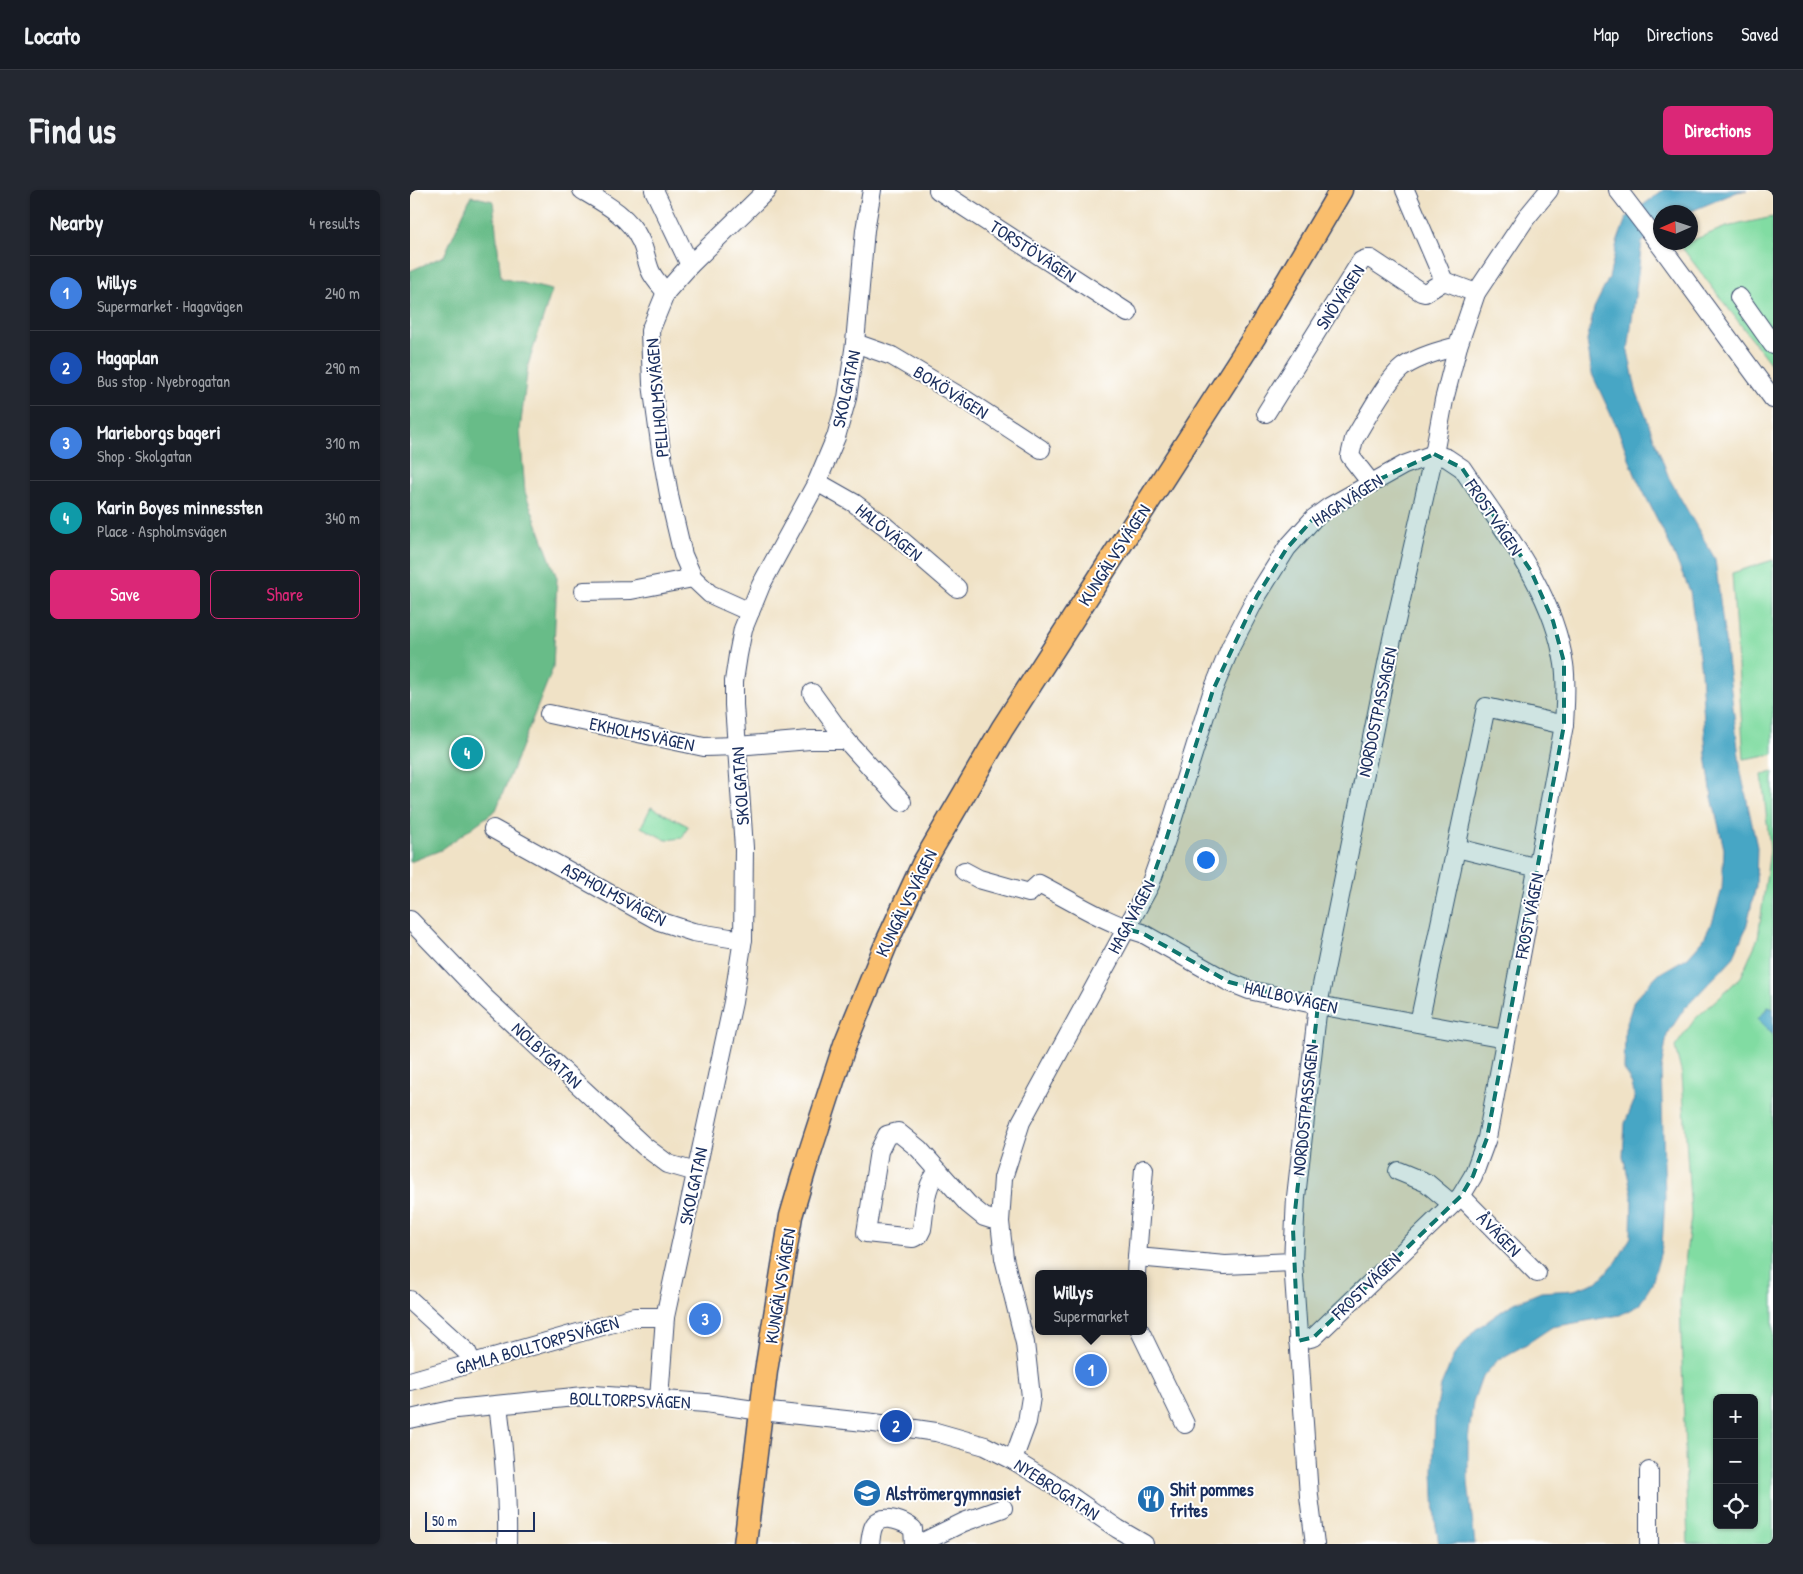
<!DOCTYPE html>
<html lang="en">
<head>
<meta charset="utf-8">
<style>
  :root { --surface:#171b24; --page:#242831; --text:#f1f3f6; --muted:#9ea1a6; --line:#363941; --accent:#db2777 }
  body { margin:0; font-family:"Patrick Hand",sans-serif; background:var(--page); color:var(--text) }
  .controls { position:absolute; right:15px; bottom:15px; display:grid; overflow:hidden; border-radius:8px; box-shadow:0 1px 4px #0004 }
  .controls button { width:45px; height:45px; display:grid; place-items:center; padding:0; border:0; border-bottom:1px solid var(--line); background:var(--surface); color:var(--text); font:25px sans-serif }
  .compass { position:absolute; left:1243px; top:15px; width:45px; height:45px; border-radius:50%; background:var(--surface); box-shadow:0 1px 4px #0004; rotate:267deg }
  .scale { position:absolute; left:15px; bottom:12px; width:110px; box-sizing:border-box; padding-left:5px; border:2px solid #1b2f5e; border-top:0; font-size:14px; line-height:18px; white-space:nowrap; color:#1b2f5e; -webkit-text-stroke:4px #fff; paint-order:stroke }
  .you { position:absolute; left:795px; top:669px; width:18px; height:18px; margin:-12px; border:4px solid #fff; border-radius:50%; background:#1a73e8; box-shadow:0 0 0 8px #1a73e833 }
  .badge { display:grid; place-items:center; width:32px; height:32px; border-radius:50%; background:var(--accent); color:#fff; font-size:16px; font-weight:700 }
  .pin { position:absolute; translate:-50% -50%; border:2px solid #fff; box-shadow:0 1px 5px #0006 }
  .popup { position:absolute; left:625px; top:1080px; width:112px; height:65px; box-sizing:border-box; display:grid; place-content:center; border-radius:8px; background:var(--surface); filter:drop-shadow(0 1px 4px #0005); font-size:16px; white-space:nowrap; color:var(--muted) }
  .popup b { font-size:19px; color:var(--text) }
  .popup::after { content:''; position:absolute; left:50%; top:100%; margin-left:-10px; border:10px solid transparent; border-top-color:var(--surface) }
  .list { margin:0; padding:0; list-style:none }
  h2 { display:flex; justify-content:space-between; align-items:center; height:65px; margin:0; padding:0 20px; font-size:21px }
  h2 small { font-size:16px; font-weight:400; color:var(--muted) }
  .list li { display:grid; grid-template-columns:32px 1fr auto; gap:15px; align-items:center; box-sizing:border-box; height:75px; padding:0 20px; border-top:1px solid var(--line) }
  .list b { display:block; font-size:19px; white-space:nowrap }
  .list p { margin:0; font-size:16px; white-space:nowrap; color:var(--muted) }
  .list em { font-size:16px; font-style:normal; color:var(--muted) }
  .actions { display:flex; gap:10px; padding:15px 20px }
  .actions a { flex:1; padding:11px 0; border:1px solid var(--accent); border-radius:8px; text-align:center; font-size:18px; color:var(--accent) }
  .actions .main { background:var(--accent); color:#fff }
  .icon { flex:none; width:28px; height:28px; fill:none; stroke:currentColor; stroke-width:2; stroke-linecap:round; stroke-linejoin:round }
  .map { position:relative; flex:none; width:1363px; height:1354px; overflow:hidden; border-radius:8px }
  header { display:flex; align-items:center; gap:30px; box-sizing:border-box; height:70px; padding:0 25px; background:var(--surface); border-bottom:1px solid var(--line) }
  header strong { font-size:24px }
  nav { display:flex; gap:28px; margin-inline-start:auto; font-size:18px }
  .intro { display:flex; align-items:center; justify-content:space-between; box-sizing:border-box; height:120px; padding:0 30px }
  h1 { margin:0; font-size:35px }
  .button { padding:12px 22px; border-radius:8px; background:var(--accent); color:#fff; font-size:18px; font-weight:700 }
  main { display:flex; gap:30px; padding:0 30px }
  aside { flex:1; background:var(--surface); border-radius:8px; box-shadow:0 1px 4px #0004 }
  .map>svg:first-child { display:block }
  .green { fill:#81dca2; stroke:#4e8680; fill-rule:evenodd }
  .forest { fill:#68bc88; stroke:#427673 }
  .water { fill:#46a6c5; stroke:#306a92 }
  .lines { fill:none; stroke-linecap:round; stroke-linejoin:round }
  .minor-casing { stroke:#3b4a6e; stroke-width:20 }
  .major-casing { stroke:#3b4a6e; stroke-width:25 }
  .minor { stroke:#fff; stroke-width:18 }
  .major { stroke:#fabe6d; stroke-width:22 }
  .marked { fill:#0f766e; fill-opacity:0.2; stroke:#0f766e; stroke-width:4; stroke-dasharray:10 6; stroke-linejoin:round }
  .labels { text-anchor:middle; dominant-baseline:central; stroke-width:4; stroke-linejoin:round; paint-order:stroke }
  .street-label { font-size:18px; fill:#1b2f5e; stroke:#fff }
  .poi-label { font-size:18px; font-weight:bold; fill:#1b2f5e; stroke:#fff; text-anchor:start }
</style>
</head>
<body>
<header>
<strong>Locato</strong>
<nav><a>Map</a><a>Directions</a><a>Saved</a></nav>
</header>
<div class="intro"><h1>Find us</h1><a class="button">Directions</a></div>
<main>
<aside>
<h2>Nearby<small>4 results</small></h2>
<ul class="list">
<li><span class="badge" style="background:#3f7fe0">1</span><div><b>Willys</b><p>Supermarket · Hagavägen</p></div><em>240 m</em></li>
<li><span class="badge" style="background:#1a4fb4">2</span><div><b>Hagaplan</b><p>Bus stop · Nyebrogatan</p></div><em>290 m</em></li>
<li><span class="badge" style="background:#3f7fe0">3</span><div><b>Marieborgs bageri</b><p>Shop · Skolgatan</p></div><em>310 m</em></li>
<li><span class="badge" style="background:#0f9aa8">4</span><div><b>Karin Boyes minnessten</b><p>Place · Aspholmsvägen</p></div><em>340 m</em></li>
</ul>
<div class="actions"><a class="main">Save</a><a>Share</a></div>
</aside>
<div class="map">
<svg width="1363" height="1354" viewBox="0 0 1363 1354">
  <rect width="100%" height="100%" fill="#fff"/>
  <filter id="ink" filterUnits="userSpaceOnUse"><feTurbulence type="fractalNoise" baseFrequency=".02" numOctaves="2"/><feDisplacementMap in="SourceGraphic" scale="10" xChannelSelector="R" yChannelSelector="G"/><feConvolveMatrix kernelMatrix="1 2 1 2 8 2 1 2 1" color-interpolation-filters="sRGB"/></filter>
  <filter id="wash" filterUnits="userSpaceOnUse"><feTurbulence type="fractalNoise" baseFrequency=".0096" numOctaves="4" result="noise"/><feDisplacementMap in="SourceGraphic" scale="20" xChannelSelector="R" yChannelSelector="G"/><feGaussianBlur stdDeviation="1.12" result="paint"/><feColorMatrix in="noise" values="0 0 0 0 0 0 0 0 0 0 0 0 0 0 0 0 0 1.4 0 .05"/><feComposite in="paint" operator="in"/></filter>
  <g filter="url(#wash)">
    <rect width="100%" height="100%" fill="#f0e2c6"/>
    <g class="green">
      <polygon points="1363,27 1363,177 1270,55 1280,52 1281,51 1316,37"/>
      <polygon points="1363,370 1363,564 1334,569 1322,383"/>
      <path d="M 1363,582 L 1363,819 L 1358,817 L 1348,829 L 1363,845 L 1363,1354 L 1278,1354 L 1270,1111 L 1281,1026 L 1272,885 L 1265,857 L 1285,829 L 1331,787 L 1348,748 L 1360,660 L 1352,585 ZM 1307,1208 L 1344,1208 L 1344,1335 L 1307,1335 Z"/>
      <polygon points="241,617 278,636 272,648 256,650 231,637"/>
    </g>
    <polygon class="forest" points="61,6 83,11 91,88 142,100 118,175 110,240 115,302 147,388 143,478 86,620 31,660 0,672 0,81 34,66"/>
    <g class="water">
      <polygon points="1253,0 1337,0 1327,2 1279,22 1250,22 1250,40 1232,52 1218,161 1226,200 1259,288 1305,369 1331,583 1347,657 1346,696 1336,738 1323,768 1274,819 1257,845 1251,880 1255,1007 1252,1057 1242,1094 1229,1115 1210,1125 1142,1137 1115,1155 1088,1170 1071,1189 1063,1212 1058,1250 1058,1292 1065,1354 1029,1354 1025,1330 1023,1281 1025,1228 1031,1196 1044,1165 1065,1140 1102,1114 1131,1102 1164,1100 1187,1092 1207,1071 1221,1047 1222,1003 1213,966 1215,933 1225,909 1222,895 1214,879 1215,839 1224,810 1247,785 1278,767 1293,750 1303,730 1312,699 1314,659 1302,607 1296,565 1291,481 1280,401 1258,351 1226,287 1208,240 1182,184 1177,151 1184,118 1199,88 1207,53 1216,28"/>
      <polygon points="1358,817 1363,819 1363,845 1348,829"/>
    </g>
  </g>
  <g filter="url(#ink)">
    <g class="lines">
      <defs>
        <g id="minor">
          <path d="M 172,0 C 194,13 219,26 230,50 C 235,59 236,70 240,80 C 243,88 250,95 256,102"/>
          <polyline points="244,0 280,75"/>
          <polyline points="528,0 718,123"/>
          <polyline points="995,0 1034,91"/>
          <polyline points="1208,0 1250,55 1363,209"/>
          <polyline points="1329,107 1363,155"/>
          <polyline points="445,153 482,166 556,210 631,259"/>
          <polyline points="856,223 951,71 956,69 961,69 1011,102 1015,103 1034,91 1066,103"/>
          <polyline points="407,292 444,313 475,336 547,398"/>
          <path d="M 961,293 L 940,266 L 944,249 C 955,231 978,188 993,177 C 1010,166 1029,161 1048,156"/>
          <polyline points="174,401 221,400 283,388"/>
          <polyline points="340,422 300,404 283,388 273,365 260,310 251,260 242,194 240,141 256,102 280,75 357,0"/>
          <polyline points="402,503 436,550"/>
          <polyline points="139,524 294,557 327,556 400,550 436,550 492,612"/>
          <polyline points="83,639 249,731 283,742 320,748 333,749"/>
          <polyline points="1047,658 1128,678"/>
          <path d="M 554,681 L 569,689 L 619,703 L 629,694 C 662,711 696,733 732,743 L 819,792 L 839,800 L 908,815 L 1095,849"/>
          <polyline points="0,730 73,806 234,956 258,974 286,982"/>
          <polyline points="1009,833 1076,517 1154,535"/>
          <polyline points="734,979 727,1067 815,1075 883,1072"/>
          <path d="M 529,981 C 514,994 515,1021 512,1039 L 509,1045 L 503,1048 L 456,1043 L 469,961 L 477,945 L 488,942 L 509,959 L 558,1014 L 574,1027 L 590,1032"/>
          <polyline points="988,981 1017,993 1042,1014"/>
          <polyline points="1051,1006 1127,1083"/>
          <polyline points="726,1084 727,1067"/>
          <polyline points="0,1110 57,1162 62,1173"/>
          <polyline points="730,1141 775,1234"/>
          <path d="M 888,1151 L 904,1147 L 1051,1006 L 1063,986 L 1077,948 L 1154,535 C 1155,514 1157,494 1154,474 C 1143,400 1093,339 1052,278 L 1037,268 L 1024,264"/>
          <polyline points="0,1191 224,1127 255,1127"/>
          <polyline points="249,1209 255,1127 323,812 333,749 334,658 324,515 324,491 328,465 333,439 351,395 407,292 426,247 437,208 445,153 455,40 462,0"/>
          <path d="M 88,1215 C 94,1261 98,1307 97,1354"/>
          <polyline points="0,1229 46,1219 184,1205 296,1213 351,1221 464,1233 526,1242 575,1256 603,1270 641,1293 708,1339 734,1354"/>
          <polyline points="603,1270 617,1232 621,1207 615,1153 594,1068 590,1032 593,988 611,932 740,695 756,650 803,500 821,456 847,406 877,358 904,328 919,317 994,275 1024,264"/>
          <polyline points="1239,1281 1239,1354"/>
          <path d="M 460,1354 C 461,1348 461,1339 465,1334 C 474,1323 495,1332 503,1339 L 504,1354"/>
          <polyline points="509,1354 554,1332 593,1318"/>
          <polyline points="905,1354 899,1306 883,1072 886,1007 908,815 982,449 1024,264 1034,210 1048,156 1066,103 1116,28 1139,0"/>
        </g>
        <polyline id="major" points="335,1354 356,1181 381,1026 399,965 435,854 477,752 513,674 592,539 845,146 931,0"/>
      </defs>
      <use href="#minor" class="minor-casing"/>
      <use href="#major" class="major-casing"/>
      <use href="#minor" class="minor"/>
      <use href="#major" class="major"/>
    </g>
  </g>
  <path class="marked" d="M 1024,264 L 1052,278 L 1121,381 L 1143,431 L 1154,472 L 1154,535 L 1077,948 L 1063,986 L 1051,1006 L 904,1147 L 888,1151 L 883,1039 L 908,815 L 819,792 L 732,743 L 716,739 L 740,695 L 756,650 L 803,500 L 847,406 L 877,358 L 904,328 L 961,293 Z"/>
  <defs>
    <symbol id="school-disc" viewBox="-11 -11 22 22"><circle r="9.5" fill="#1f6fb2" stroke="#fff"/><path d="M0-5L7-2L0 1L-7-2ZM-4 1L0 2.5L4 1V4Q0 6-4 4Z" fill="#fff"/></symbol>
    <symbol id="restaurant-disc" viewBox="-11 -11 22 22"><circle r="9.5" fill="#1f6fb2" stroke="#fff"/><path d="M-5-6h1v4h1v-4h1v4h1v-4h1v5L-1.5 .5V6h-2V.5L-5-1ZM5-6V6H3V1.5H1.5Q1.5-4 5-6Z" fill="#fff"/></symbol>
  </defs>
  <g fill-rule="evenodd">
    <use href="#school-disc" x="441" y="1287" width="32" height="32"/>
    <use href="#restaurant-disc" x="725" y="1293" width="32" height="32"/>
  </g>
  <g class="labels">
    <g class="street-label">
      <text transform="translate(623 61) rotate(33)">TORSTÖVÄGEN</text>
      <text transform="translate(930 107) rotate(-57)">SNÖVÄGEN</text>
      <text transform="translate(436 199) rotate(-78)">SKOLGATAN</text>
      <text transform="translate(541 202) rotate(32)">BOKÖVÄGEN</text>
      <text transform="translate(247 208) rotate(-95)">PELLHOLMSVÄGEN</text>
      <text transform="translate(937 310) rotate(-33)">HAGAVÄGEN</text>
      <text transform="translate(1084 327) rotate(56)">FROSTVÄGEN</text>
      <text transform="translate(479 342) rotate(39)">HALÖVÄGEN</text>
      <text transform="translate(704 365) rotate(-57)">KUNGÄLVSVÄGEN</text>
      <text transform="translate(967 522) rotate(-78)">NORDOSTPASSAGEN</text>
      <text transform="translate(232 544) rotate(12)">EKHOLMSVÄGEN</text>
      <text transform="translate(330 596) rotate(-94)">SKOLGATAN</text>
      <text transform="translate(204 704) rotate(28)">ASPHOLMSVÄGEN</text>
      <text transform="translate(496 713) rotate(-64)">KUNGÄLVSVÄGEN</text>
      <text transform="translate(1119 726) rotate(-79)">FROSTVÄGEN</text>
      <text transform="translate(721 727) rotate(-62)">HAGAVÄGEN</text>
      <text transform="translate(881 807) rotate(13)">HALLBOVÄGEN</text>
      <text transform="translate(137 865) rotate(43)">NOLBYGATAN</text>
      <text transform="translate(895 920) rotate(-84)">NORDOSTPASSAGEN</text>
      <text transform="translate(283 996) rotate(-78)">SKOLGATAN</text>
      <text transform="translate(1089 1044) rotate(46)">ÅVÄGEN</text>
      <text transform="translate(370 1096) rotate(-81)">KUNGÄLVSVÄGEN</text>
      <text transform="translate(956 1096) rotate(-44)">FROSTVÄGEN</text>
      <text transform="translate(127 1155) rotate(-16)">GAMLA BOLLTORPSVÄGEN</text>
      <text transform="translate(220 1210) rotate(2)">BOLLTORPSVÄGEN</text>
      <text transform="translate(647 1299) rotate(33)">NYEBROGATAN</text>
    </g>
    <g class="poi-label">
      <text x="760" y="1299">Shit pommes<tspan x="760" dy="21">frites</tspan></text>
      <text x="476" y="1303">Alströmergymnasiet</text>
    </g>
  </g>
</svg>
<div class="controls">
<button>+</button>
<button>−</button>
<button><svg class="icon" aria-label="locate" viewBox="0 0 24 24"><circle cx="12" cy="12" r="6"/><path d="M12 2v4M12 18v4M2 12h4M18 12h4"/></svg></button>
</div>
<svg class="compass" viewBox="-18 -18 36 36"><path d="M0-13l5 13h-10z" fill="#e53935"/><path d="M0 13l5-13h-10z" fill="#9ea1a6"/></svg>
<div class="scale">50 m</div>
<div class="you"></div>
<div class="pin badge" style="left:681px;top:1180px;background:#3f7fe0">1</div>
<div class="popup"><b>Willys</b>Supermarket</div>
<div class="pin badge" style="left:486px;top:1236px;background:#1a4fb4">2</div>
<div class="pin badge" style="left:295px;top:1129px;background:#3f7fe0">3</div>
<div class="pin badge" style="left:57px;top:563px;background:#0f9aa8">4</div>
</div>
</main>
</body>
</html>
